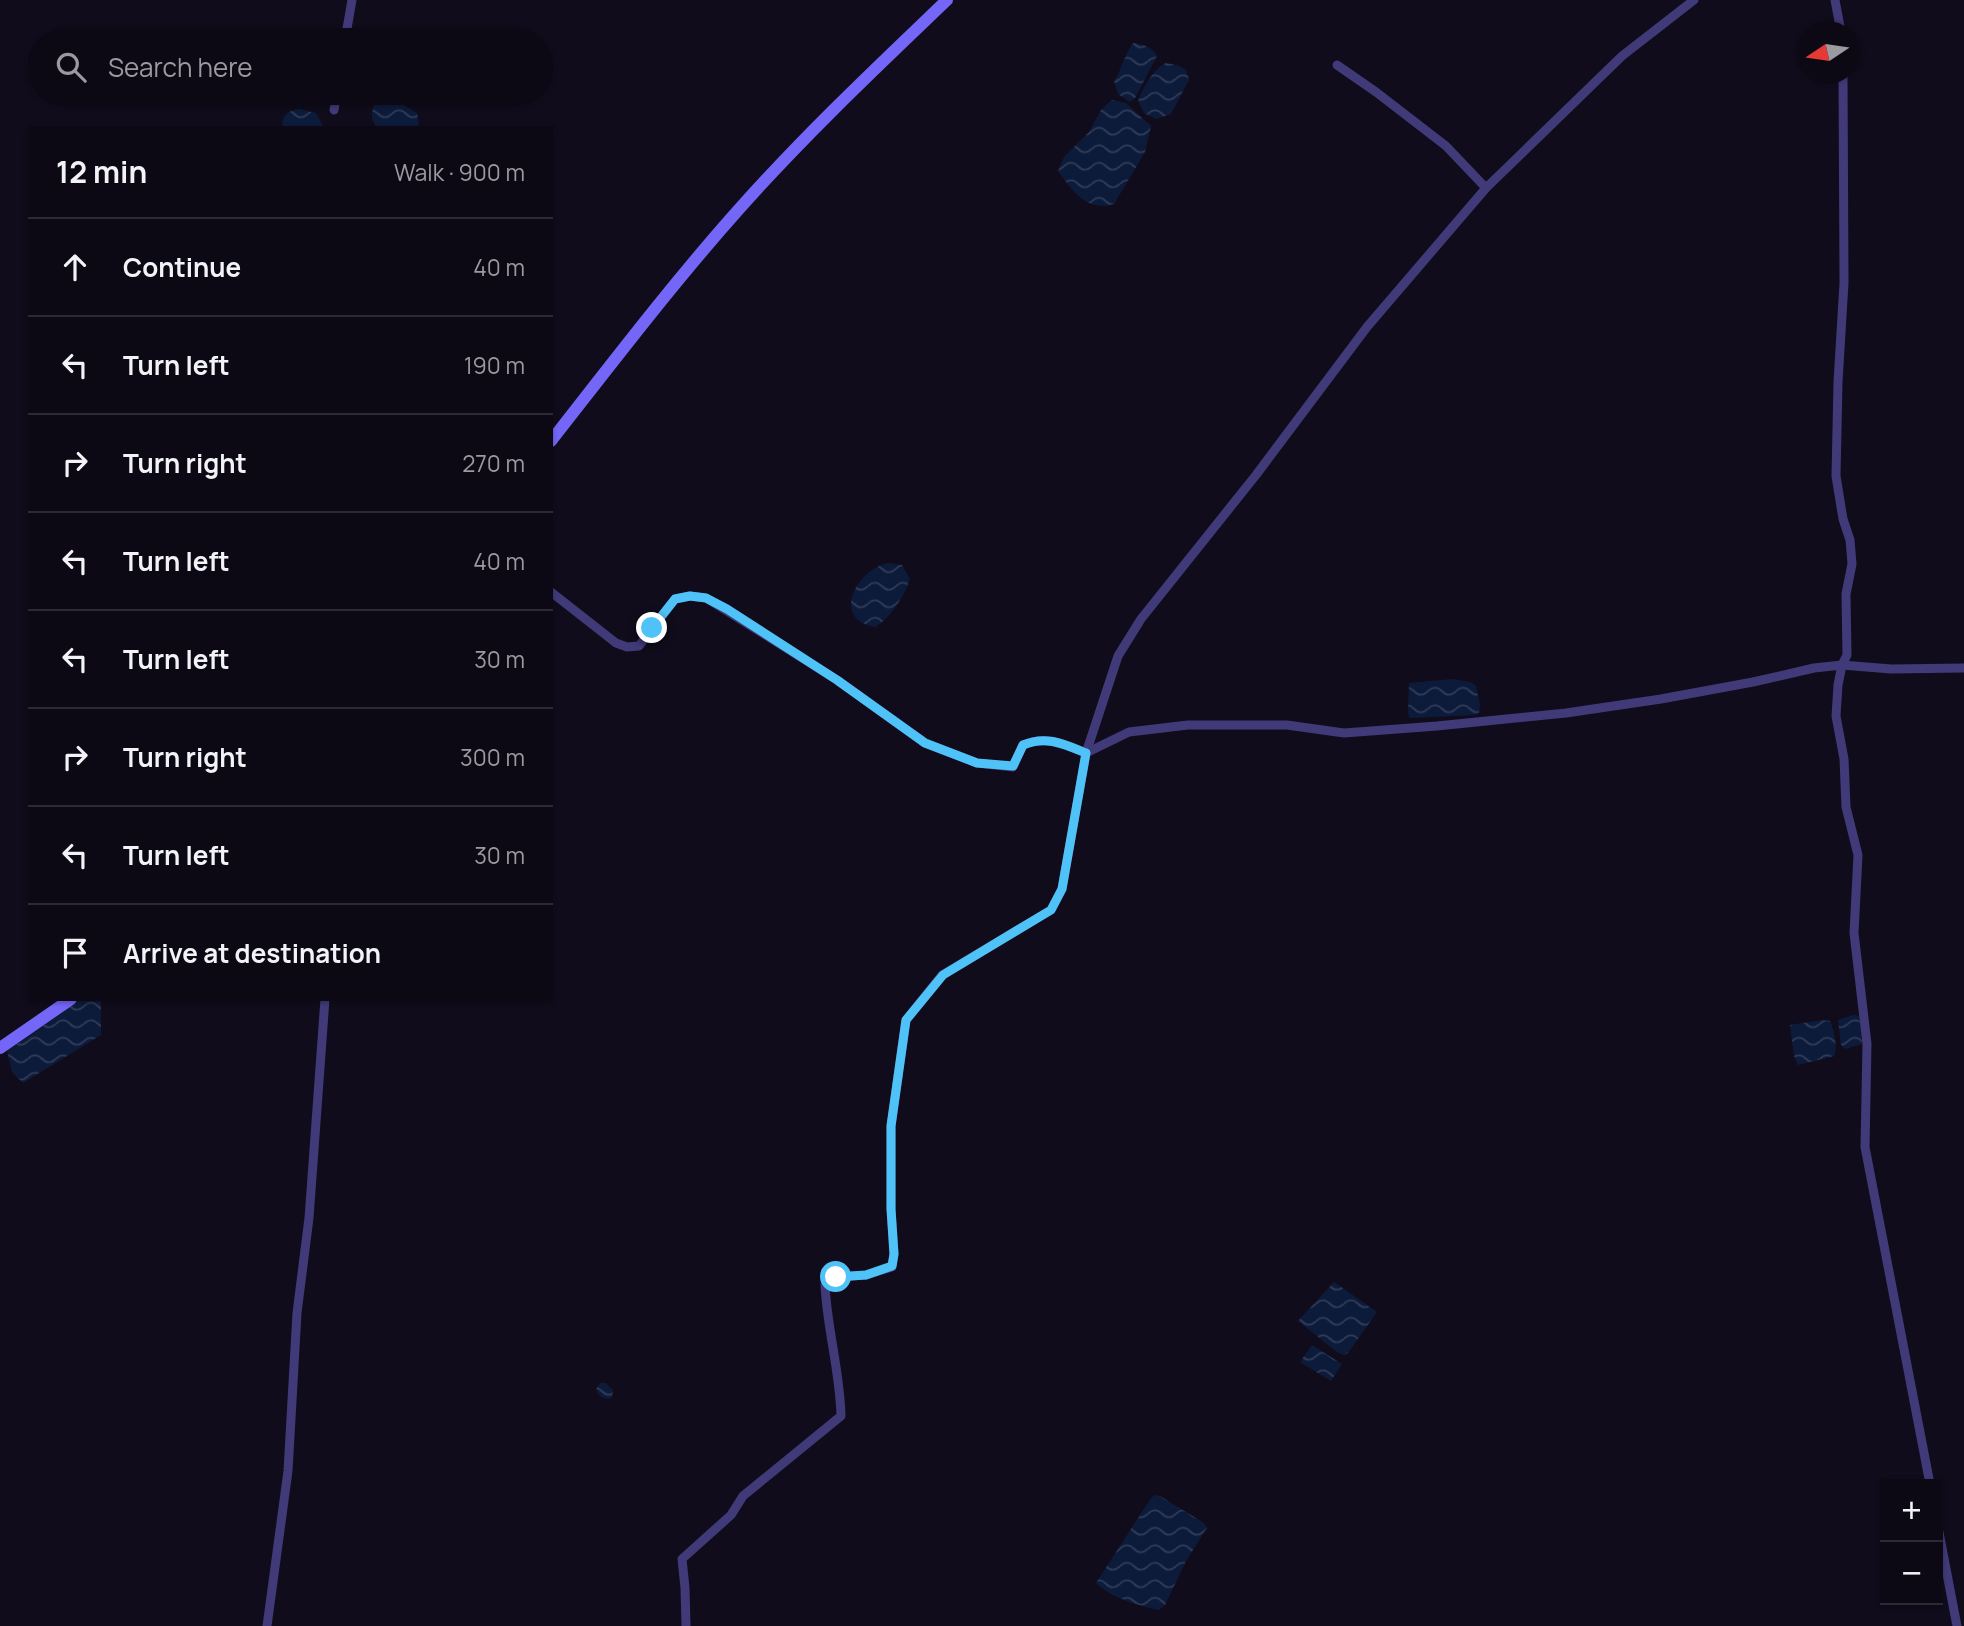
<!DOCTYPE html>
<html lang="en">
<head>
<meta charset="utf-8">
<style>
  :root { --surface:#0c0915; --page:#15121e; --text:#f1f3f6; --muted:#9a9aa0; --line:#2c2a34 }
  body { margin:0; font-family:Manrope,sans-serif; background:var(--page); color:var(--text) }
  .controls { position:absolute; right:21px; bottom:21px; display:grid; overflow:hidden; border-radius:0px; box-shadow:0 2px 5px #0004 }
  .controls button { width:63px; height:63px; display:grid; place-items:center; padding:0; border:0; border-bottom:2px solid var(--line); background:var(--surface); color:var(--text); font:35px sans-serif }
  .compass { position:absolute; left:1796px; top:21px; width:63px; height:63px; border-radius:50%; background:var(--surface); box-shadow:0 2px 5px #0004; rotate:257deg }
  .stop { position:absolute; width:21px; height:21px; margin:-16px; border:5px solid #4fc3f7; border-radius:50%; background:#fff }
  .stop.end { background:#4fc3f7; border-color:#fff; box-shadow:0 2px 7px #0008 }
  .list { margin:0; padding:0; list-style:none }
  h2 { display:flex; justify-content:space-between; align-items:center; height:91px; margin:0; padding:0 28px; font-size:30px }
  h2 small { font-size:23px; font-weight:400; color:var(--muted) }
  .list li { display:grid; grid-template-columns:46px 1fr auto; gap:21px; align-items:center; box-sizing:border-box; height:98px; padding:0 28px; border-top:2px solid var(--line) }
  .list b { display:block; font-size:26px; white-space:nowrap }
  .list em { font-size:23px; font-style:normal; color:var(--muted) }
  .icon { flex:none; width:38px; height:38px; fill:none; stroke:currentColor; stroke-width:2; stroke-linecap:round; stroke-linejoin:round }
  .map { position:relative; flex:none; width:1964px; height:1626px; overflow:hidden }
  .search { position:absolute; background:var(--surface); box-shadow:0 2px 5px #0004; left:28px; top:28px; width:525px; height:77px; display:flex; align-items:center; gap:18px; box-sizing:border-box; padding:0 24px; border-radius:38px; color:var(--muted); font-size:26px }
  .panel { position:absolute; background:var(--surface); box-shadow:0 2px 5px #0004; left:28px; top:126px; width:525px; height:875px; border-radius:0px }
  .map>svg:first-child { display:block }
  .water { fill:url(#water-waves) }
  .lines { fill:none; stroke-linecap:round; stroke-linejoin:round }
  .street { stroke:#403a79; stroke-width:9 }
  .secondary { stroke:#7466f7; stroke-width:12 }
  .route { stroke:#4fc3f7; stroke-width:9 }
</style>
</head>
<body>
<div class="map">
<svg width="1964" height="1626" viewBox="0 0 1964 1626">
  <defs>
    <pattern id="water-waves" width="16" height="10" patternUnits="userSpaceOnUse" patternTransform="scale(1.75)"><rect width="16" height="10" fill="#0d1b3b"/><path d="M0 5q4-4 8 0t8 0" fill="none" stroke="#2f3b58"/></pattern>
  </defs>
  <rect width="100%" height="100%" fill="#100c1c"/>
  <g class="water">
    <path d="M 1133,43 C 1142,43 1153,48 1157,56 L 1135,98 L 1130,102 L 1118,94 L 1114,81 C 1122,70 1124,55 1133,43 Z"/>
    <path d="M 1166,63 L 1177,65 L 1186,70 L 1189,80 L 1171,114 L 1156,119 L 1144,113 L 1138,101 C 1143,88 1153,69 1166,63 Z"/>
    <path d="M 1112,100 L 1126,103 L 1151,126 L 1145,152 L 1114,204 C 1087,212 1073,192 1058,171 L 1064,157 L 1089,132 L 1101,110 Z"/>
    <path d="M 398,102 L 417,113 L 419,123 L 417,128 L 377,128 C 371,120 371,114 374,105 L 382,102 Z"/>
    <path d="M 299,109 L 316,113 L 324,128 L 282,128 C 282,115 287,111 299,109 Z"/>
    <path d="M 889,563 L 902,565 L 910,579 C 904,597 891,616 876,627 C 829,620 857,568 889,563 Z"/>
    <polygon points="1453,679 1470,682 1476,686 1480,705 1479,713 1474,715 1410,718 1408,714 1409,683"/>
    <polygon points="82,999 99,999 101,1002 101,1035 23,1083 12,1072 7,1051"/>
    <polygon points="1853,1015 1859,1016 1862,1044 1845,1049 1841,1045 1838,1020"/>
    <path d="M 1822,1020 L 1830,1021 C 1834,1031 1838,1046 1834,1056 L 1798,1065 L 1794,1056 L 1790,1025 Z"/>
    <polygon points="1334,1282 1377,1312 1348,1353 1344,1355 1338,1353 1298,1321"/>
    <polygon points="1312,1345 1342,1364 1331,1381 1300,1362"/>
    <path d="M 600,1383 L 606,1383 L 613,1390 L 612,1398 C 604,1400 599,1397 596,1389 Z"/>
    <path d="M 1155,1495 L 1160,1496 L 1204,1523 L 1207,1528 L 1186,1561 L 1165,1605 L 1159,1610 C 1140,1606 1109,1597 1096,1583 L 1151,1498 Z"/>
  </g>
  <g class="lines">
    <g class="street">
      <polyline points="1835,0 1841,32"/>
      <polyline points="345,40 352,0"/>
      <polyline points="1337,65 1376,92 1446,146 1486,188"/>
      <polyline points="1843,74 1844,283 1838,382 1836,476 1843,519 1850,540 1852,564 1846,594 1847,655 1842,665 1838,685 1836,716 1844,759 1846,807 1858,855 1854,933 1867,1044 1865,1147 1930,1484"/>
      <polyline points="334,110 337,93"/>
      <path d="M 551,592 L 616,643 L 627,647 L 639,646 L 675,599 L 690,596 L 706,598 L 837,680 L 925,743 L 977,763 L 1013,767 L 1023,745 C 1045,735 1064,744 1086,753 L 1129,732 L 1188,725 L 1287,725 L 1344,733 L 1437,726 L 1566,713 L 1661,699 L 1753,682 L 1814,668 L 1842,665 L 1891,669 L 1964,668"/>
      <polyline points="1938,1527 1957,1626"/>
      <polyline points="267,1626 288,1471 297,1313 309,1218 325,999"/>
      <path d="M 686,1626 L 685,1588 L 682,1559 L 731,1515 L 743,1496 L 841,1416 C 840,1371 827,1329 825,1285 L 836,1277 L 866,1275 L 892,1267 L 894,1254 L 891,1209 L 891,1126 L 906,1020 L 942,975 L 1051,910 L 1062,889 L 1086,753 L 1118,656 L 1141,619 L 1256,475 L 1367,327 L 1486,188 L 1622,56 L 1694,0"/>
    </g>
    <g class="secondary">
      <path d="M 551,441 C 613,362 673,283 740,208 C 805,135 876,68 947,0"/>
      <polyline points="0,1048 71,999"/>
    </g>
  </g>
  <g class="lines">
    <path class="route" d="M 652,628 L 675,599 L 690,596 L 706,598 L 727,609 L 837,680 L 925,743 L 977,763 L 1013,766 L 1023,745 C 1046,735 1064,744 1086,753 L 1062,889 L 1051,910 L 943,975 L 906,1020 L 891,1126 L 891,1209 L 894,1254 L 892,1266 L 866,1275 L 836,1277"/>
  </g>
</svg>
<div class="controls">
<button>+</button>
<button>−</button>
</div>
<svg class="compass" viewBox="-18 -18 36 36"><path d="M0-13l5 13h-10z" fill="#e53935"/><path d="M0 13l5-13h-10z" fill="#9a9aa0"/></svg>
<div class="stop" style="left:836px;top:1277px"></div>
<div class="stop end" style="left:652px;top:628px"></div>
<div class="search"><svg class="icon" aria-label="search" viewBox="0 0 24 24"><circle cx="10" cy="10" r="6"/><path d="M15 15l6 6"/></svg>Search here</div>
<section class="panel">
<h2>12 min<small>Walk · 900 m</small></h2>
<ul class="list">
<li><svg class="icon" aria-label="ahead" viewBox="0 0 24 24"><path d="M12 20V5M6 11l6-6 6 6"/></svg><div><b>Continue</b></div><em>40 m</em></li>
<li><svg class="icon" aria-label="left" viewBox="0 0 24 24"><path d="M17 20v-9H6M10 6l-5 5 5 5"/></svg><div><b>Turn left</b></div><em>190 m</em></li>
<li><svg class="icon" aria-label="right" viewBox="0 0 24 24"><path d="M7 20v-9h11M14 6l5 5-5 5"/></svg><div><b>Turn right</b></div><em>270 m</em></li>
<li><svg class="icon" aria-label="left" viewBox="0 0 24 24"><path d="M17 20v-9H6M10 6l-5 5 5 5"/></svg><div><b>Turn left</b></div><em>40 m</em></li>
<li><svg class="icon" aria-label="left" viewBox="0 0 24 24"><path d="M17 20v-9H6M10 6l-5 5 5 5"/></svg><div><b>Turn left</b></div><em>30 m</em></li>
<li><svg class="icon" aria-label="right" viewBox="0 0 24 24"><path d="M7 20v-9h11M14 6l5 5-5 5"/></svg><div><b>Turn right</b></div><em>300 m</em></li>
<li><svg class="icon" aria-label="left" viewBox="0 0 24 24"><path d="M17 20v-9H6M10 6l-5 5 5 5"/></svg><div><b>Turn left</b></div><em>30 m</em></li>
<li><svg class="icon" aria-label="arrive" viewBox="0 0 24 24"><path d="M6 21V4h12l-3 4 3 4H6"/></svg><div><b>Arrive at destination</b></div></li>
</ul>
</section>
</div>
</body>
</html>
